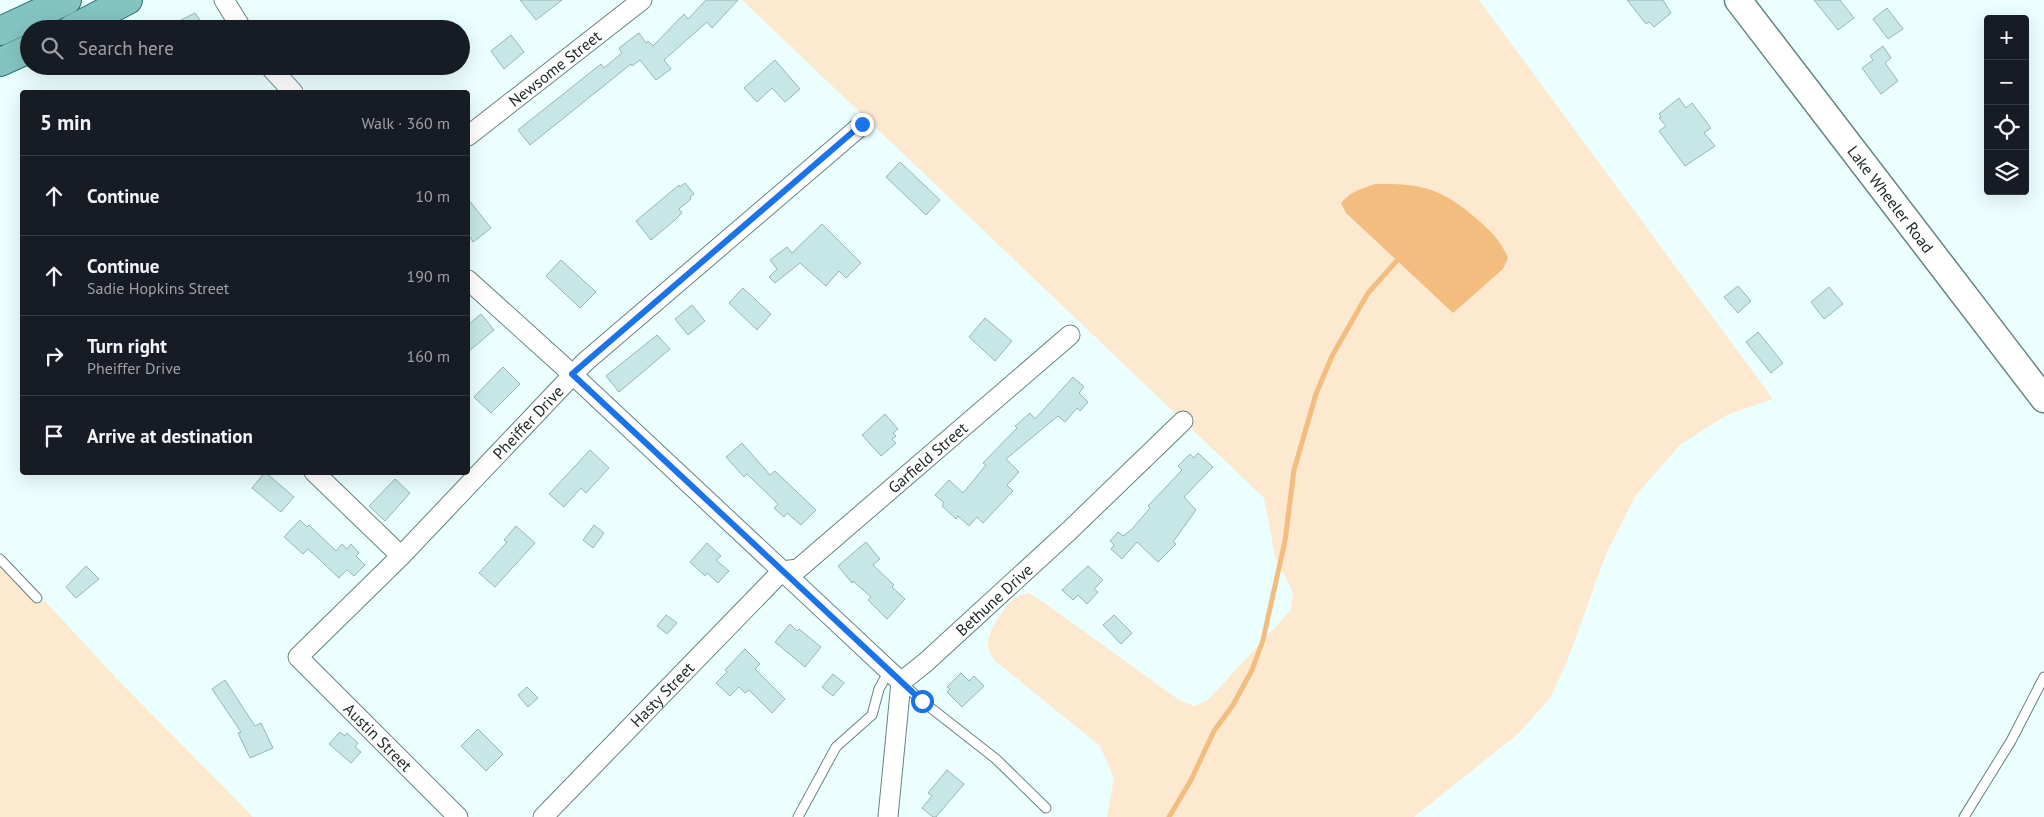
<!DOCTYPE html>
<html lang="en">
<head>
<meta charset="utf-8">
<style>
  :root { --surface:#171b24; --page:#20242c; --text:#f1f3f6; --muted:#9ea1a6; --line:#363941 }
  body { margin:0; font-family:"PT Sans",sans-serif; background:var(--page); color:var(--text) }
  .controls { position:absolute; right:15px; top:15px; display:grid; overflow:hidden; border-radius:5px; box-shadow:0 5px 20px #0002 }
  .controls button { width:45px; height:45px; display:grid; place-items:center; padding:0; border:0; border-bottom:1px solid var(--line); background:var(--surface); color:var(--text); font:25px sans-serif }
  .stop { position:absolute; width:15px; height:15px; margin:-11px; border:4px solid #1a73e8; border-radius:50%; background:#fff }
  .stop.end { background:#1a73e8; border-color:#fff; box-shadow:0 1px 5px #0008 }
  .list { margin:0; padding:0; list-style:none }
  h2 { display:flex; justify-content:space-between; align-items:center; height:65px; margin:0; padding:0 20px; font-size:21px }
  h2 small { font-size:16px; font-weight:400; color:var(--muted) }
  .list li { display:grid; grid-template-columns:32px 1fr auto; gap:15px; align-items:center; box-sizing:border-box; height:80px; padding:0 20px; border-top:1px solid var(--line) }
  .list b { display:block; font-size:19px; white-space:nowrap }
  .list p { margin:0; font-size:16px; white-space:nowrap; color:var(--muted) }
  .list em { font-size:16px; font-style:normal; color:var(--muted) }
  .icon { flex:none; width:28px; height:28px; fill:none; stroke:currentColor; stroke-width:2; stroke-linecap:round; stroke-linejoin:round }
  .map { position:relative; flex:none; width:2044px; height:817px; overflow:hidden }
  .search { position:absolute; background:var(--surface); box-shadow:0 5px 20px #0002; left:20px; top:20px; width:450px; height:55px; display:flex; align-items:center; gap:12px; box-sizing:border-box; padding:0 18px; border-radius:28px; color:var(--muted); font-size:19px }
  .panel { position:absolute; background:var(--surface); box-shadow:0 5px 20px #0002; left:20px; top:90px; width:450px; height:385px; border-radius:5px }
  .map>svg:first-child { display:block }
  .green { fill:#fde8d0; fill-rule:evenodd }
  .water { fill:#f3bd7f }
  .lines { fill:none; stroke-linecap:round; stroke-linejoin:round }
  .stream { stroke:#f3bd7f; stroke-width:5 }
  .building { fill:#c6e7e5; stroke:#96b6b4 }
  .lane-casing { stroke:#658381; stroke-width:11 }
  .street-casing { stroke:#658381; stroke-width:21 }
  .secondary-casing { stroke:#658381; stroke-width:29 }
  .primary-casing { stroke:#287371; stroke-width:30 }
  .lane { stroke:#fff; stroke-width:9 }
  .street { stroke:#fff; stroke-width:19 }
  .secondary { stroke:#fff; stroke-width:26 }
  .primary { stroke:#83c4c2; stroke-width:28 }
  .route { stroke:#1a73e8; stroke-width:6 }
  .labels { text-anchor:middle; dominant-baseline:central; stroke-width:5; stroke-linejoin:round; paint-order:stroke }
  .street-label { font-size:16px; fill:#1a2626; stroke:#fff }
</style>
</head>
<body>
<div class="map">
<svg width="2044" height="817" viewBox="0 0 2044 817">
  <rect width="100%" height="100%" fill="#ebfffe"/>
  <g class="green">
    <path d="M 742,0 L 1479,0 L 1773,399 L 1727,415 L 1681,444 L 1636,495 L 1606,554 L 1567,662 L 1550,698 L 1519,733 L 1414,817 L 1107,817 L 1114,778 L 1100,746 L 994,660 C 992,655 988,650 988,645 C 987,631 1006,603 1017,597 C 1020,595 1025,594 1028,593 L 1042,601 L 1179,700 L 1194,706 L 1208,700 L 1291,610 L 1293,593 L 1275,556 L 1264,498 ZM 1375,184 L 1396,184 L 1424,187 L 1475,292 L 1453,313 L 1346,213 Z"/>
    <polygon points="0,565 38,605 44,600 116,678 253,817 0,817"/>
  </g>
  <path class="water" d="M 1375,184 C 1422,183 1441,188 1477,219 C 1491,232 1500,239 1508,258 L 1503,269 L 1453,313 L 1346,213 L 1341,203 C 1351,191 1361,189 1375,184 Z"/>
  <g class="lines">
    <polyline class="stream" points="1169,817 1191,780 1214,731 1233,705 1252,670 1263,640 1285,541 1294,470 1316,394 1332,356 1368,293 1401,256"/>
  </g>
  <g class="building">
    <polygon points="520,0 562,0 536,20"/>
    <polygon points="706,0 738,0 712,28 707,22 664,60 671,69 656,80 640,60 632,66 631,64 530,145 518,130 601,64 604,68 622,53 619,48 639,33 646,43 648,41 653,46 684,14 688,19"/>
    <polygon points="1627,0 1663,0 1671,13 1654,27 1649,22 1646,24"/>
    <polygon points="1814,0 1840,0 1854,18 1838,30"/>
    <polygon points="1887,8 1903,29 1888,39 1873,19"/>
    <polygon points="195,13 206,29 163,29"/>
    <polygon points="511,35 524,52 504,69 491,51"/>
    <polygon points="1883,46 1891,58 1885,63 1898,81 1881,94 1862,68 1873,60 1870,56"/>
    <polygon points="775,60 800,89 785,102 772,88 757,102 744,88"/>
    <polygon points="1679,98 1686,108 1692,103 1711,128 1704,133 1715,146 1685,166 1659,131 1666,126 1659,118 1661,117 1659,114"/>
    <polygon points="900,162 940,200 926,215 886,177"/>
    <polygon points="685,183 694,194 690,197 691,199 679,209 682,213 675,220 651,240 636,221 679,185 680,187"/>
    <polygon points="468,199 491,228 473,242 468,234"/>
    <polygon points="822,224 861,263 846,278 839,271 826,286 800,263 775,283 769,277 777,269 770,260 787,247 792,253"/>
    <polygon points="561,260 596,292 580,308 546,276"/>
    <polygon points="1738,286 1751,301 1738,313 1724,297"/>
    <polygon points="1829,287 1843,304 1824,319 1811,302"/>
    <polygon points="743,288 771,314 757,330 729,303"/>
    <polygon points="692,305 705,321 688,335 675,319"/>
    <polygon points="481,314 494,330 468,352 468,325"/>
    <polygon points="985,318 1012,341 995,361 969,337"/>
    <polygon points="1758,332 1783,363 1771,373 1746,342"/>
    <polygon points="657,335 670,349 619,392 606,376"/>
    <polygon points="503,367 520,384 491,413 474,397"/>
    <polygon points="1073,377 1084,387 1079,393 1088,402 1080,411 1077,408 1065,422 1058,416 1006,459 1019,472 1007,485 1013,491 983,523 977,517 969,526 958,516 956,519 942,506 944,503 935,495 949,480 963,493 986,465 983,463 1017,428 1015,426 1030,413 1035,419"/>
    <polygon points="885,414 898,429 893,433 896,436 892,439 896,443 881,456 862,435"/>
    <polygon points="742,443 770,475 775,471 816,510 801,525 787,513 784,517 774,508 778,504 747,474 744,477 726,457"/>
    <polygon points="590,450 609,468 586,493 581,488 564,507 549,494"/>
    <polygon points="1198,453 1213,467 1184,497 1196,510 1173,542 1176,544 1158,562 1137,542 1122,559 1111,549 1114,545 1110,541 1118,532 1123,536 1132,529 1150,508 1148,506 1182,470 1178,466 1190,454 1194,458"/>
    <polygon points="265,472 294,497 281,512 252,488"/>
    <polygon points="395,479 410,493 385,521 369,506"/>
    <polygon points="300,520 307,527 309,525 336,551 342,544 347,549 351,544 359,553 356,556 365,565 354,576 347,570 339,578 308,549 303,554 284,537"/>
    <polygon points="594,525 604,533 593,548 583,540"/>
    <polygon points="516,526 535,543 495,587 479,573 507,542 504,540"/>
    <polygon points="866,542 880,559 873,565 894,585 892,587 905,599 887,619 868,600 871,597 853,581 852,583 838,566"/>
    <polygon points="707,543 721,556 716,560 729,571 718,583 707,573 705,576 690,562"/>
    <polygon points="86,566 99,579 76,598 66,587"/>
    <polygon points="1088,566 1103,580 1094,589 1098,592 1087,604 1078,595 1073,600 1062,590"/>
    <polygon points="666,615 677,623 667,634 657,626"/>
    <polygon points="1114,615 1132,633 1121,644 1103,625"/>
    <polygon points="790,624 797,631 799,629 821,647 805,667 775,642"/>
    <polygon points="745,649 760,664 755,669 785,699 772,713 749,690 745,693 739,687 730,696 716,683 727,672 725,670"/>
    <polygon points="961,673 969,681 974,676 984,686 962,707 947,692 950,689 947,687"/>
    <polygon points="833,674 844,683 833,696 822,687"/>
    <polygon points="225,680 255,726 261,723 273,748 250,758 238,733 241,732 212,689"/>
    <polygon points="527,687 538,698 528,707 518,695"/>
    <polygon points="478,729 503,754 486,771 461,746"/>
    <polygon points="340,732 345,736 347,733 358,743 355,747 361,752 351,763 329,744"/>
    <polygon points="947,770 964,784 936,817 933,817 922,808 932,796 928,793"/>
  </g>
  <g class="lines">
    <defs>
      <g id="lane">
        <polyline points="0,559 37,598"/>
        <polyline points="901,682 922,701 996,759 1046,808"/>
        <polyline points="798,817 836,747 872,715 879,689 889,671"/>
        <polyline points="1964,817 2011,741 2044,677"/>
      </g>
      <g id="street">
        <polyline points="224,0 242,29"/>
        <polyline points="269,66 293,92"/>
        <path id="s1" d="M 468,136 L 642,0"/>
        <polyline points="468,280 572,374 901,682"/>
        <polyline points="314,472 401,556"/>
        <path id="s2" d="M 458,817 L 298,657 L 401,556 L 585,362 L 863,124"/>
        <path id="s3" d="M 543,817 L 782,571 L 798,569 L 1070,335"/>
        <path id="s4" d="M 888,817 L 901,682 L 926,662 L 1069,531 L 1183,421"/>
      </g>
      <g id="secondary">
        <path id="s5" d="M 1738,0 L 2044,399"/>
      </g>
      <g id="primary">
        <polyline points="72,29 128,0"/>
        <polyline points="0,31 67,0"/>
        <polyline points="0,62 29,49"/>
      </g>
    </defs>
    <use href="#lane" class="lane-casing"/>
    <use href="#street" class="street-casing"/>
    <use href="#secondary" class="secondary-casing"/>
    <use href="#primary" class="primary-casing"/>
    <use href="#lane" class="lane"/>
    <use href="#street" class="street"/>
    <use href="#secondary" class="secondary"/>
    <use href="#primary" class="primary"/>
  </g>
  <g class="lines">
    <polyline class="route" points="862,124 572,374 922,701"/>
  </g>
  <g class="labels">
    <g class="street-label">
      <text stroke="none"><textPath href="#s1" startOffset="110">Newsome Street</textPath></text>
      <text stroke="none"><textPath href="#s5" startOffset="251">Lake Wheeler Road</textPath></text>
      <text stroke="none"><textPath href="#s2" startOffset="555">Pheiffer Drive</textPath></text>
      <text stroke="none"><textPath href="#s3" startOffset="530">Garfield Street</textPath></text>
      <text stroke="none"><textPath href="#s4" startOffset="260">Bethune Drive</textPath></text>
      <text stroke="none"><textPath href="#s3" startOffset="171">Hasty Street</textPath></text>
      <text transform="translate(378 737) rotate(45)">Austin Street</text>
    </g>
  </g>
</svg>
<div class="controls">
<button>+</button>
<button>−</button>
<button><svg class="icon" aria-label="locate" viewBox="0 0 24 24"><circle cx="12" cy="12" r="6"/><path d="M12 2v4M12 18v4M2 12h4M18 12h4"/></svg></button>
<button><svg class="icon" aria-label="layers" viewBox="0 0 24 24"><path d="M12 4l9 5-9 5-9-5zM3 14l9 5 9-5"/></svg></button>
</div>
<div class="stop" style="left:922px;top:701px"></div>
<div class="stop end" style="left:862px;top:124px"></div>
<div class="search"><svg class="icon" aria-label="search" viewBox="0 0 24 24"><circle cx="10" cy="10" r="6"/><path d="M15 15l6 6"/></svg>Search here</div>
<section class="panel">
<h2>5 min<small>Walk · 360 m</small></h2>
<ul class="list">
<li><svg class="icon" aria-label="ahead" viewBox="0 0 24 24"><path d="M12 20V5M6 11l6-6 6 6"/></svg><div><b>Continue</b></div><em>10 m</em></li>
<li><svg class="icon" aria-label="ahead" viewBox="0 0 24 24"><path d="M12 20V5M6 11l6-6 6 6"/></svg><div><b>Continue</b><p>Sadie Hopkins Street</p></div><em>190 m</em></li>
<li><svg class="icon" aria-label="right" viewBox="0 0 24 24"><path d="M7 20v-9h11M14 6l5 5-5 5"/></svg><div><b>Turn right</b><p>Pheiffer Drive</p></div><em>160 m</em></li>
<li><svg class="icon" aria-label="arrive" viewBox="0 0 24 24"><path d="M6 21V4h12l-3 4 3 4H6"/></svg><div><b>Arrive at destination</b></div></li>
</ul>
</section>
</div>
</body>
</html>
